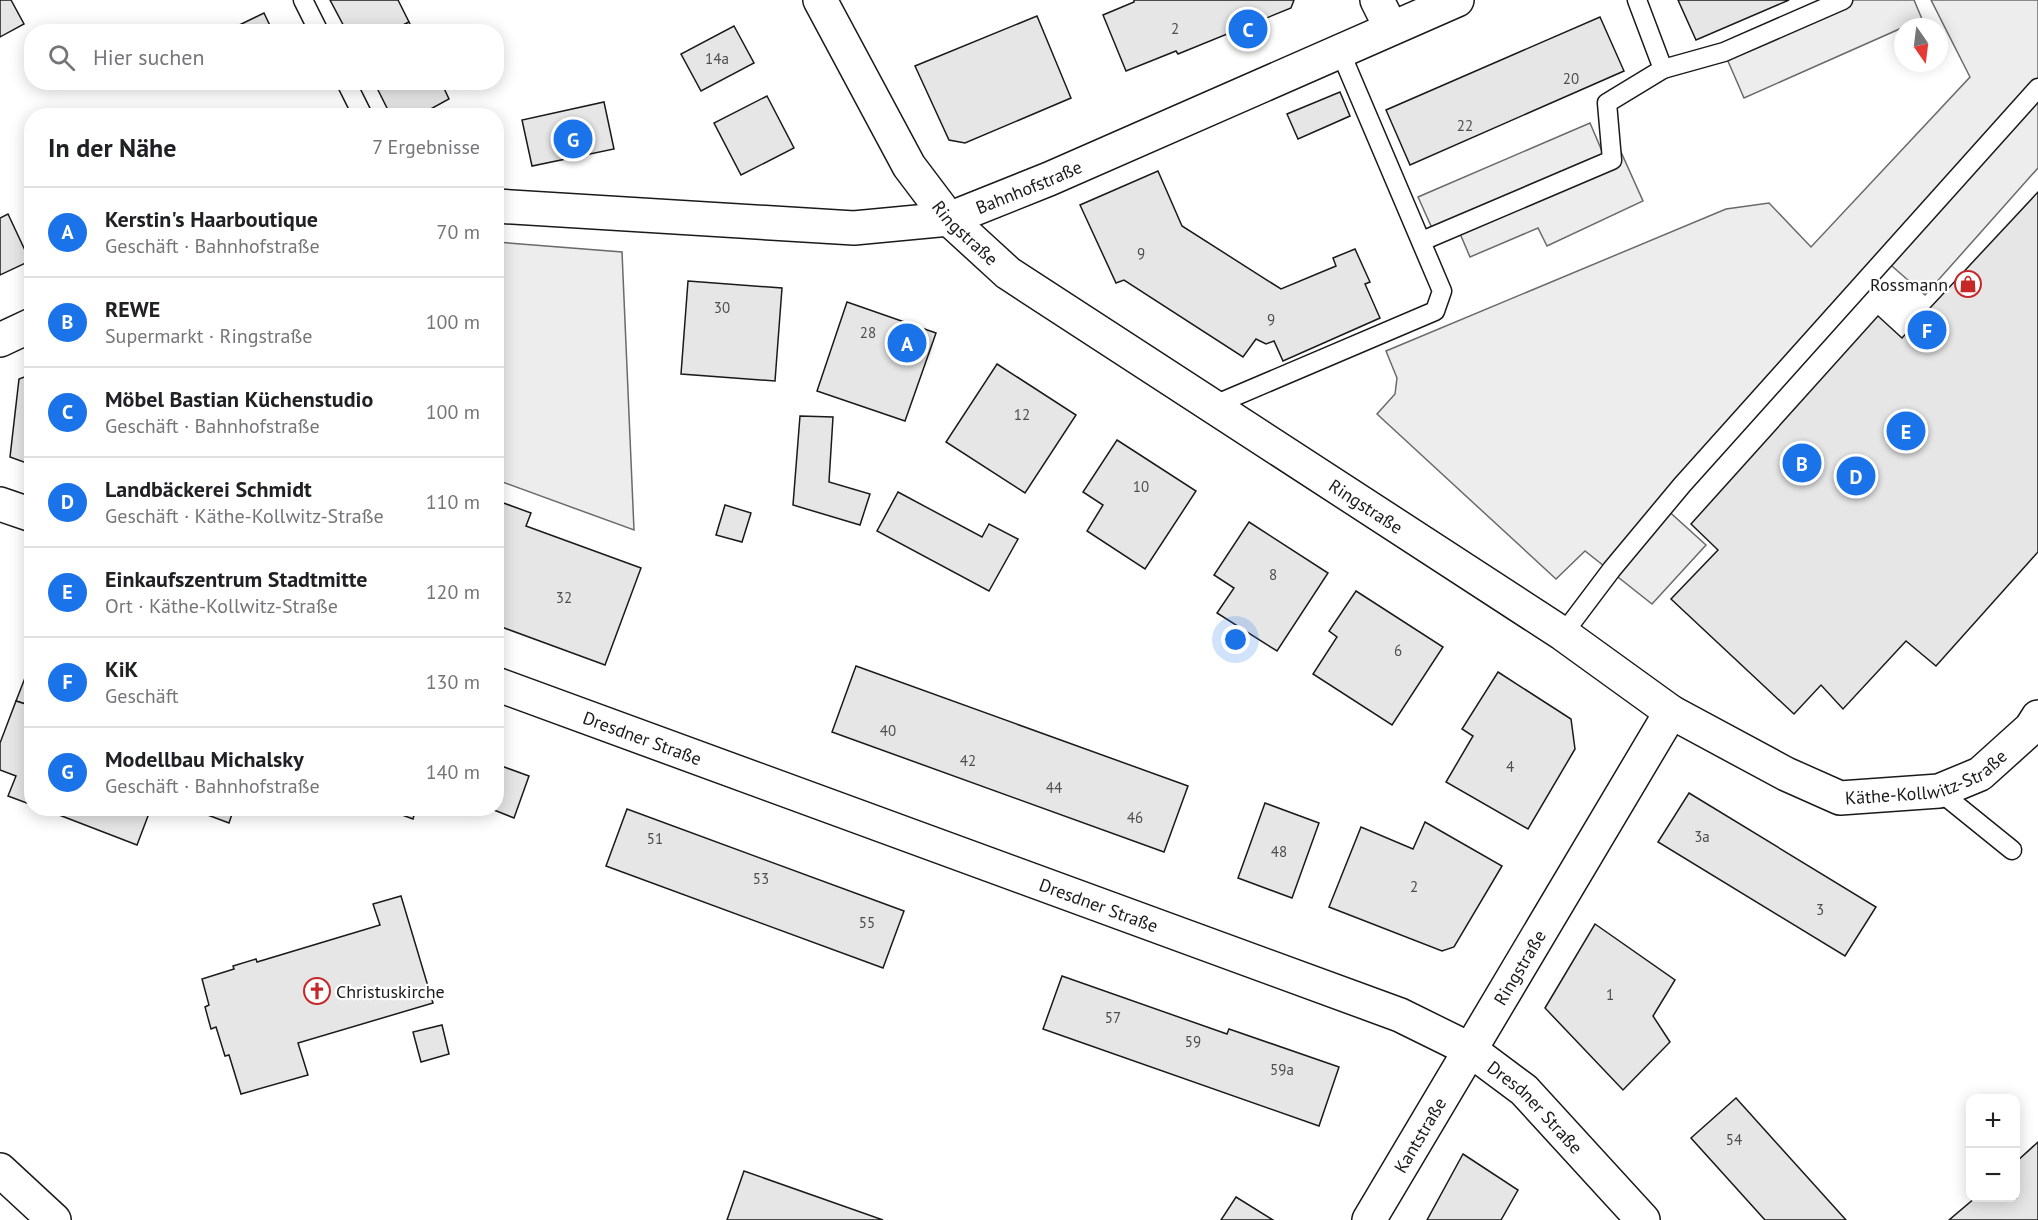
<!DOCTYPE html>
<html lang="de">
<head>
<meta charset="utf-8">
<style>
  :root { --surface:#fff; --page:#f2f2f2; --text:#202124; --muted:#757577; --line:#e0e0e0; --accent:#1a73e8 }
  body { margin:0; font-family:"PT Sans",sans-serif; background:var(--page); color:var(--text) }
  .controls { position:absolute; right:18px; bottom:18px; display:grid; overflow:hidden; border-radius:12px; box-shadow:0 3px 15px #0003 }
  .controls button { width:54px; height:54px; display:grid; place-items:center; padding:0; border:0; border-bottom:2px solid var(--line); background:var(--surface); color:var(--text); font:30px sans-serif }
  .compass { position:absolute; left:1894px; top:18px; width:54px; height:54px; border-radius:50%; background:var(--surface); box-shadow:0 3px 15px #0003; rotate:166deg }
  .you { position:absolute; left:1236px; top:640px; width:21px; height:21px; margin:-15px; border:4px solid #fff; border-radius:50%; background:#1a73e8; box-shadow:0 0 0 9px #1a73e833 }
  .badge { display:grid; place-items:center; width:39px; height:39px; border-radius:50%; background:var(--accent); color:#fff; font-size:20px; font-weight:700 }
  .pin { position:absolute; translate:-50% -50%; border:3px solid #fff; box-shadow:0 2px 6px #0006 }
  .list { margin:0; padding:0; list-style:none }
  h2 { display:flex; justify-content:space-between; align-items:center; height:78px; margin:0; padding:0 24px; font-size:26px }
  h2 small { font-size:20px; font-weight:400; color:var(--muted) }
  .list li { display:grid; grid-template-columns:39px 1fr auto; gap:18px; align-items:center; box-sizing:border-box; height:90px; padding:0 24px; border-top:2px solid var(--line) }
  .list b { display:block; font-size:22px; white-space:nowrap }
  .list p { margin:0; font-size:20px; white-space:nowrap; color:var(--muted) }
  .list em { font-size:20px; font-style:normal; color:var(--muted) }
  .icon { flex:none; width:33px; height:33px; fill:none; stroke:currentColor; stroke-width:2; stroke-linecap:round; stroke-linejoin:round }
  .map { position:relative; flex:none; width:2038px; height:1220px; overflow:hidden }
  .search { position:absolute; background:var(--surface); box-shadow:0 3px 15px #0003; left:24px; top:24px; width:480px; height:66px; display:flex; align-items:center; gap:15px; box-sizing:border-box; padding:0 21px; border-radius:24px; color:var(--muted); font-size:22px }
  .panel { position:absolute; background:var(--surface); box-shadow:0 3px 15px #0003; left:24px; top:108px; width:480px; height:708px; border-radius:24px }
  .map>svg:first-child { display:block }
  .parking { fill:#ededed; stroke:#6a6a6a; stroke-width:1.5 }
  .building { fill:#e6e6e6; stroke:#1a1a1a; stroke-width:1.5 }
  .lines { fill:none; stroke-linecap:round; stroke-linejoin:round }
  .service-casing { stroke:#1a1a1a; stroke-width:21 }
  .minor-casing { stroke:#1a1a1a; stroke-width:36 }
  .tertiary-casing { stroke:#1a1a1a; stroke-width:36 }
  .service { stroke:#fff; stroke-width:18 }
  .minor { stroke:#fff; stroke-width:33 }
  .tertiary { stroke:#fff; stroke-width:33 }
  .labels { text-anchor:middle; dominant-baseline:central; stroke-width:4.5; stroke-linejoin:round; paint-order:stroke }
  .number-label { font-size:15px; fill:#4d4d4d }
  .street-label { font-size:18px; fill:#1a1a1a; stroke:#fff }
  .poi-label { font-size:18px; fill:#1a1a1a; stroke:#fff; text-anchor:end }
</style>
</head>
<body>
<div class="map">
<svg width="2038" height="1220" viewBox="0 0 2038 1220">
  <rect width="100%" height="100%" fill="#fff"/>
  <g class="parking">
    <polygon points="1843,0 1914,0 1922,19 1744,98 1724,52"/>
    <polygon points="1931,0 2038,0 2038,168 1925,295 1885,260 1664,507 1706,545 1652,604 1585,551 1556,579 1377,414 1395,394 1397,378 1386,351 1726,209 1769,203 1811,247 1970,77"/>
    <polygon points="1590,123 1602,151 1621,152 1643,201 1547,246 1538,228 1470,257 1458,229 1436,237 1418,197"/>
    <polygon points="496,242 622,252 634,530 497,480"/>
  </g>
  <g class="building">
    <polygon points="0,0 11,0 24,24 0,37"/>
    <polygon points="330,0 398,0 409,22 390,32 347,32"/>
    <polygon points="1134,0 1294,0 1291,8 1178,54 1176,51 1126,71 1103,15 1134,2"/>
    <polygon points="1678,0 1789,0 1696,40"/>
    <polygon points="264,13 273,32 225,32"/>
    <polygon points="1037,16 1071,98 965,143 949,140 915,66"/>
    <polygon points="1600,17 1624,71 1410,165 1386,110"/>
    <polygon points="409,22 414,32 390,32"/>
    <polygon points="734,26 754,63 701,91 681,54"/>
    <polygon points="180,82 196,82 183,88"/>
    <polygon points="374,82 441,82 449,99 418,116 391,116"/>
    <polygon points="1340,92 1350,116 1298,139 1287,114"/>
    <polygon points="767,96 794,148 741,175 714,123"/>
    <polygon points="604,102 614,149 532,166 522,120"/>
    <polygon points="1158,171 1182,226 1281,289 1336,266 1333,258 1355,249 1370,282 1365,284 1380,318 1283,361 1274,341 1266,344 1256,339 1243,357 1124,280 1116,283 1080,205"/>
    <polygon points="2038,192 2038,552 1936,666 1906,641 1843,709 1821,685 1794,714 1671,599 1718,550 1691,524 1878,316 1902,338"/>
    <polygon points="8,214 30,261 0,275 0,218"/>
    <polygon points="688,281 782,288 775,381 681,374"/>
    <polygon points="847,302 936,333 905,421 817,391"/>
    <polygon points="997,364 1076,415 1025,493 946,442"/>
    <polygon points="32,374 32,465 10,457 19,379"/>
    <polygon points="800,416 833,417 829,482 870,494 860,525 793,505"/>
    <polygon points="1117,440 1196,491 1145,569 1087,531 1103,505 1083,492"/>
    <polygon points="496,490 501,492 498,501 531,513 526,526 641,568 605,665 496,625"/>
    <polygon points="898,492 982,537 989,524 1018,539 989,591 877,531"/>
    <polygon points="725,505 751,513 742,542 716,535"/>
    <polygon points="1249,522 1328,573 1277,651 1217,613 1234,588 1214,575"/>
    <polygon points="1356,591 1443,647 1392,725 1313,674 1337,637 1329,631"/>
    <polygon points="32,660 32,706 16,701"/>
    <polygon points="856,666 1188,786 1164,852 832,732"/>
    <polygon points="1498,672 1571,719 1575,749 1528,829 1446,782 1473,736 1462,729"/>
    <polygon points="16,701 32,706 32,805 8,796 16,776 0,770 0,743"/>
    <polygon points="496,764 529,776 514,818 489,808 496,808"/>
    <polygon points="1689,793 1876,907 1845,956 1658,842"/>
    <polygon points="1265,803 1319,823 1292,898 1238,878"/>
    <polygon points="41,808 151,808 137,845"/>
    <polygon points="189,808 234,808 229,823"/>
    <polygon points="383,808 416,808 413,819"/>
    <polygon points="627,809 904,911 883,968 606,866"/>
    <polygon points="1425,822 1502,866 1454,947 1442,951 1329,907 1361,827 1413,849"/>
    <polygon points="401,896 433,1003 298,1043 308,1075 241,1094 229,1055 225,1056 216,1027 211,1029 205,1007 209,1005 202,979 234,969 233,966 256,959 257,962 380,925 373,904"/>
    <polygon points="1595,924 1675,980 1653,1016 1670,1042 1623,1090 1545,1008"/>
    <polygon points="1062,976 1227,1034 1229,1029 1339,1067 1319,1126 1043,1029"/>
    <polygon points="442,1025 449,1054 421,1062 413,1032"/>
    <polygon points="1736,1098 1846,1220 1765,1220 1691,1138"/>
    <polygon points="2038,1142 2038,1220 1949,1220 1975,1198 2016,1198 2016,1162"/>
    <polygon points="1463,1154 1518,1190 1501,1220 1427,1220"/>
    <polygon points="744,1171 883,1220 727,1220"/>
    <polygon points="1236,1197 1273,1220 1221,1220"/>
  </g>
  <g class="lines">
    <defs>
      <g id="service">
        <polyline points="303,0 319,32"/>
        <polyline points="1637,0 1663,69"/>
        <polyline points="346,82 363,116"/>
        <polyline points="1422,241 1612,160 1607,103 1663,69 1724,52 1843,0"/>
        <polyline points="1212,406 1435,311 1442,291 1340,51"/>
        <polyline points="1563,634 1612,569 1682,485 2038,88"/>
        <polyline points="1939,791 2012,850"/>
      </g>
      <g id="minor">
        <path id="s1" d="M 820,0 L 909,166 L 949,219 L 1008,273 L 1563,634 L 1671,712 L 1786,774 L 1840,798 L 1939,791 L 1980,774 L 2031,728 L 2038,717"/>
        <polyline points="1377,0 1391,28"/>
        <path id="s2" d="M 496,206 L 854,228 L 949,219 L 1049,179 L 1457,0"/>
        <polyline points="0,340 32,325"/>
        <polyline points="0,1170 54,1220"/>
        <path id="s3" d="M 1369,1220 L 1671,712"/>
      </g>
      <g id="tertiary">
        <polyline points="0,504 32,515"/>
        <path id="s4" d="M 496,684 L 1400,1015 L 1469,1049 L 1524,1090 L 1643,1220"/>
      </g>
    </defs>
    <use href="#service" class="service-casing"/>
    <use href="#minor" class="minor-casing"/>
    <use href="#tertiary" class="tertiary-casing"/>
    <use href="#service" class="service"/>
    <use href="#minor" class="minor"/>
    <use href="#tertiary" class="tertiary"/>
  </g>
  <defs>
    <symbol id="shop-ring" viewBox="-11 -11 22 22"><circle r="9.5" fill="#fff" stroke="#c62828" stroke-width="1.5"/><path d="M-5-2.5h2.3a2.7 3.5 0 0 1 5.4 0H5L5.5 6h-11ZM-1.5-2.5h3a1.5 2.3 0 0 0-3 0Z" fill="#c62828"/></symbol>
    <symbol id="church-ring" viewBox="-11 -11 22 22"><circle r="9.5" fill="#fff" stroke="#c62828" stroke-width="1.5"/><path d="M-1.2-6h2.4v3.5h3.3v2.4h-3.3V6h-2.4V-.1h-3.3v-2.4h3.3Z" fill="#c62828"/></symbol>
  </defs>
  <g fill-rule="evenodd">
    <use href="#shop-ring" x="1953" y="269" width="30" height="30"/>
    <use href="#church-ring" x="302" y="976" width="30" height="30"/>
  </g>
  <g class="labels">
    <g class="number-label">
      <text x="1175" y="28">2</text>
      <text x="717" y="58">14a</text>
      <text x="1571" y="78">20</text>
      <text x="1465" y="125">22</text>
      <text x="1141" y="253">9</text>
      <text x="722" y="307">30</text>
      <text x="1271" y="319">9</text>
      <text x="868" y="332">28</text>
      <text x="1022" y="414">12</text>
      <text x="1141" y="486">10</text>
      <text x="1273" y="574">8</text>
      <text x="564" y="597">32</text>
      <text x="1398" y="650">6</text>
      <text x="888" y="730">40</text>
      <text x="968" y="760">42</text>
      <text x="1510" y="766">4</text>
      <text x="1054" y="787">44</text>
      <text x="1135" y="817">46</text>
      <text x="1702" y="836">3a</text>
      <text x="655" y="838">51</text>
      <text x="1279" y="851">48</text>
      <text x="761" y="878">53</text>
      <text x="1414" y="886">2</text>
      <text x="1820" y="909">3</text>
      <text x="867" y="922">55</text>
      <text x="1610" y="994">1</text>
      <text x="1113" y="1017">57</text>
      <text x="1193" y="1041">59</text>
      <text x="1282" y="1069">59a</text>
      <text x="1734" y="1139">54</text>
    </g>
    <g class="street-label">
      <text stroke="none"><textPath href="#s2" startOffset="540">Bahnhofstraße</textPath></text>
      <text stroke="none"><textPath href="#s1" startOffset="276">Ringstraße</textPath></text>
      <text stroke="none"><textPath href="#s1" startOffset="762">Ringstraße</textPath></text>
      <text stroke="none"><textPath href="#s4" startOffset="156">Dresdner Straße</textPath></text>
      <text stroke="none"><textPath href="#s1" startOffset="1410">Käthe-Kollwitz-Straße</textPath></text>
      <text stroke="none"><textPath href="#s4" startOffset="642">Dresdner Straße</textPath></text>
      <text stroke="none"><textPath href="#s3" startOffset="294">Ringstraße</textPath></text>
      <text stroke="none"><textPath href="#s4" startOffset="1128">Dresdner Straße</textPath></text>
      <text stroke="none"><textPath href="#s3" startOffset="99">Kantstraße</textPath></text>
    </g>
    <g class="poi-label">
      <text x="1948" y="284">Rossmann</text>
      <text x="336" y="991" text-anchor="start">Christuskirche</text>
    </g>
  </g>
</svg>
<div class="controls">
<button>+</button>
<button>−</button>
</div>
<svg class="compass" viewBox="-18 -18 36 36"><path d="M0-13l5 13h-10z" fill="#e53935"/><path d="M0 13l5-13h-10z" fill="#757577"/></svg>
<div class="you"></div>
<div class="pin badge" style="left:907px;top:343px">A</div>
<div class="pin badge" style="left:1802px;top:463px">B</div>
<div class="pin badge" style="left:1248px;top:29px">C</div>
<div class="pin badge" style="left:1856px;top:476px">D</div>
<div class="pin badge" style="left:1906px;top:431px">E</div>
<div class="pin badge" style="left:1927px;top:330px">F</div>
<div class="pin badge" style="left:573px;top:139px">G</div>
<div class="search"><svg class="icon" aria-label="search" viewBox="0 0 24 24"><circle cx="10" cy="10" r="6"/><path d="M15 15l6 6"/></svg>Hier suchen</div>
<section class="panel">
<h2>In der Nähe<small>7 Ergebnisse</small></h2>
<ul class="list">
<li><span class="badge">A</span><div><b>Kerstin's Haarboutique</b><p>Geschäft · Bahnhofstraße</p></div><em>70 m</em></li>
<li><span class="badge">B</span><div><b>REWE</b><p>Supermarkt · Ringstraße</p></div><em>100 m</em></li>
<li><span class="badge">C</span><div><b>Möbel Bastian Küchenstudio</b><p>Geschäft · Bahnhofstraße</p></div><em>100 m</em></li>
<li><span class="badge">D</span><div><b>Landbäckerei Schmidt</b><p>Geschäft · Käthe-Kollwitz-Straße</p></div><em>110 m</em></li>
<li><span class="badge">E</span><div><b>Einkaufszentrum Stadtmitte</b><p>Ort · Käthe-Kollwitz-Straße</p></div><em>120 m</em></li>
<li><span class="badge">F</span><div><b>KiK</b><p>Geschäft</p></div><em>130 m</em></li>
<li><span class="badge">G</span><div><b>Modellbau Michalsky</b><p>Geschäft · Bahnhofstraße</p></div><em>140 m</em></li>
</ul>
</section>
</div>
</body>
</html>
